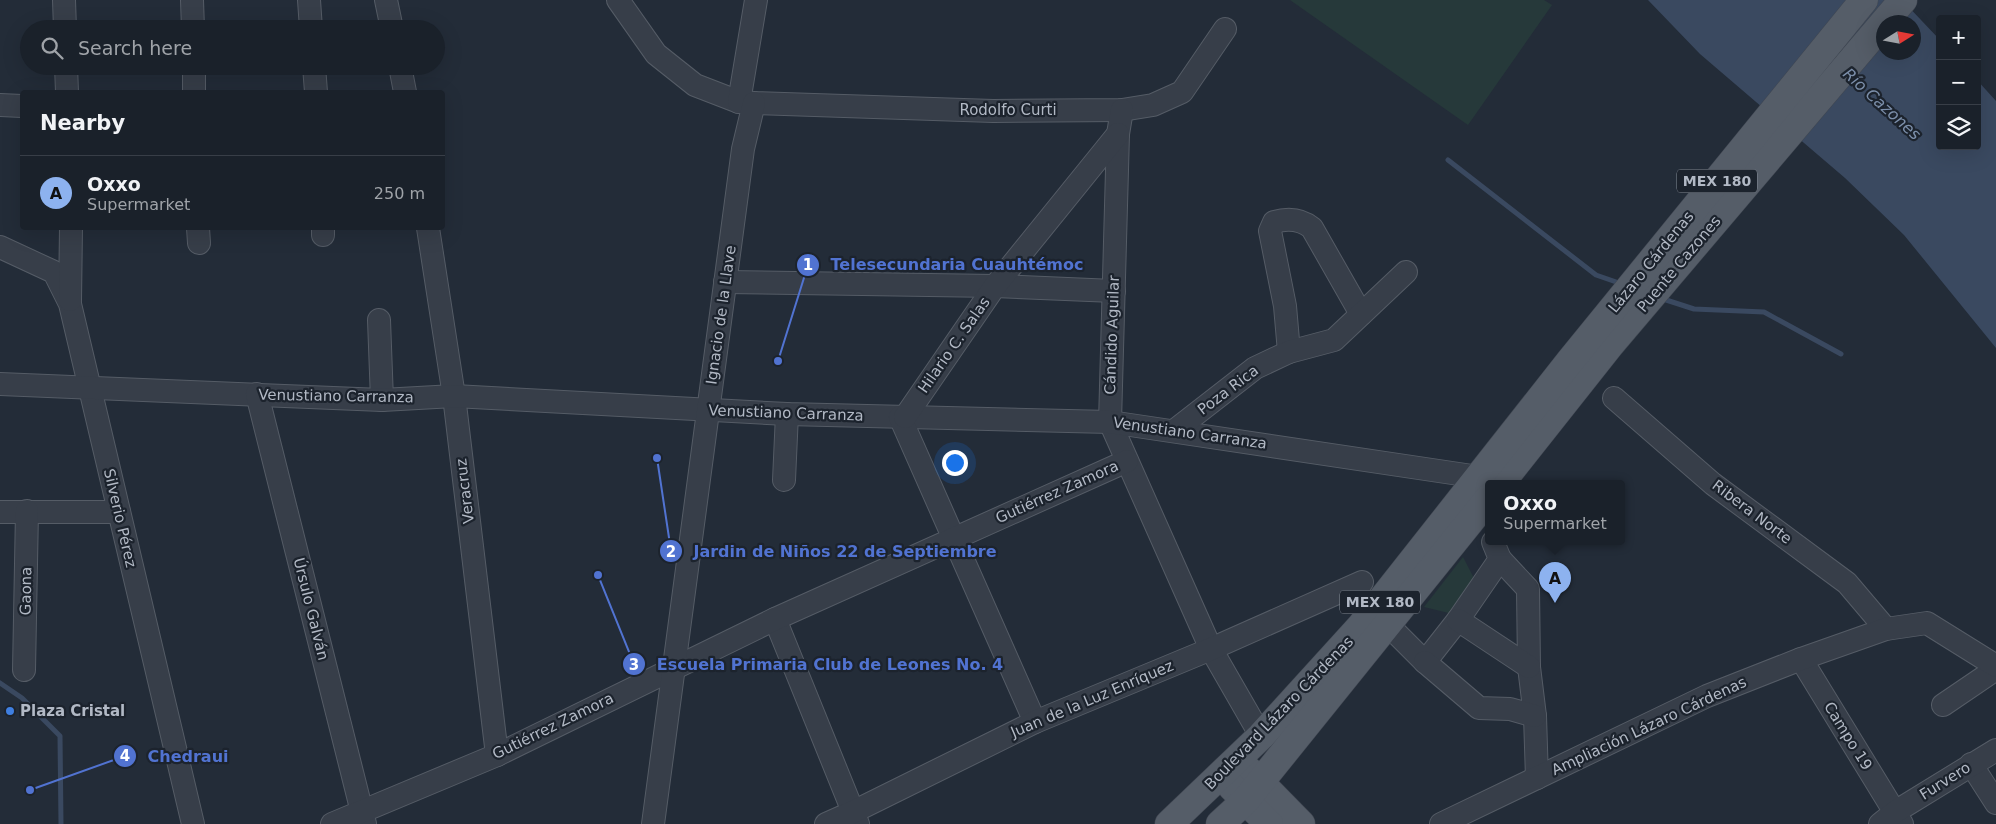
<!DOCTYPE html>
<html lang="en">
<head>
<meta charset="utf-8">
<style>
  :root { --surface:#1a212a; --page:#232932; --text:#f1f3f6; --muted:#9fa3a8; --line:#383e47; --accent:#8db2ef }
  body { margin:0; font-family:"DejaVu Sans",sans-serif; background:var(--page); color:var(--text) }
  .controls { position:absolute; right:15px; top:15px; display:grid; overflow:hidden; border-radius:5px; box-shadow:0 5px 20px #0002 }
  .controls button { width:45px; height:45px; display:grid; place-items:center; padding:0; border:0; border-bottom:1px solid var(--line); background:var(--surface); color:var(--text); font:25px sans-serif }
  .compass { position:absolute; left:1876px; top:15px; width:45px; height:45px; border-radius:50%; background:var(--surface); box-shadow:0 5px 20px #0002; rotate:79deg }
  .you { position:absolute; left:954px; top:462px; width:18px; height:18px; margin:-12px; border:4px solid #fff; border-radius:50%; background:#1a73e8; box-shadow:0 0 0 8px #1a73e833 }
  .badge { display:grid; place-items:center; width:32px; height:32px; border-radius:50%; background:var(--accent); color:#111; font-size:16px; font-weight:700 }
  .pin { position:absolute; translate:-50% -41px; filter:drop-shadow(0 1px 2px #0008) }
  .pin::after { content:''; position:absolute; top:26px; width:18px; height:15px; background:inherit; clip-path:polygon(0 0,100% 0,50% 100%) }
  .popup { position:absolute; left:1485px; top:480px; width:140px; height:65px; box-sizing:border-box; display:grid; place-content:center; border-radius:5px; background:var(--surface); filter:drop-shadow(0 1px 4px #0005); font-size:16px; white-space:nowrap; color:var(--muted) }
  .popup b { font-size:19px; color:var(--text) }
  .popup::after { content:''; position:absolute; left:50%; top:100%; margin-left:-10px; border:10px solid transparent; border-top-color:var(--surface) }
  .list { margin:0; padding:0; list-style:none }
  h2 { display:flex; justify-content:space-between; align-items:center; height:65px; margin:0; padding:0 20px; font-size:21px }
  h2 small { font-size:16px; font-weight:400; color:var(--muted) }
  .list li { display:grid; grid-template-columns:32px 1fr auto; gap:15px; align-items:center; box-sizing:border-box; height:75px; padding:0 20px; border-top:1px solid var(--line) }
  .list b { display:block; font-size:19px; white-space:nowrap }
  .list p { margin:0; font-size:16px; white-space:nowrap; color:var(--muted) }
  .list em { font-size:16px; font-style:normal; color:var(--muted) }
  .icon { flex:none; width:28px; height:28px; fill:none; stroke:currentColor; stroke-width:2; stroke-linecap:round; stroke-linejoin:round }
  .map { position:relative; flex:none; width:1996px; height:824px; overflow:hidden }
  .search { position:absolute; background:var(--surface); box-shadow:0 5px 20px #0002; left:20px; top:20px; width:425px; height:55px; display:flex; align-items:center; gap:12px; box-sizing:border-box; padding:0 18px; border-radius:28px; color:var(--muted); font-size:19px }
  .panel { position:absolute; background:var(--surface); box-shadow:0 5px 20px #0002; left:20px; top:90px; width:425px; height:140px; border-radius:5px }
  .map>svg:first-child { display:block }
  .green { fill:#26393a }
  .water { fill:#3a4960; fill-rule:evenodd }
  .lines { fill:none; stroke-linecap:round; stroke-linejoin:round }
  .stream { stroke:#3a4960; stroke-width:5 }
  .minor-casing { stroke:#555c66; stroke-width:24 }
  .major-casing { stroke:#404752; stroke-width:29 }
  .minor { stroke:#373e49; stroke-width:22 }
  .major { stroke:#555d68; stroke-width:28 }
  .shop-dot { fill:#3f7fe0; stroke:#1c232d; stroke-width:2 }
  .labels { text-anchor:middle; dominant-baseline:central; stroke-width:4.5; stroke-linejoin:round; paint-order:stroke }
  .shield { fill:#1c232d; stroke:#858c97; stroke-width:1 }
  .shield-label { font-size:14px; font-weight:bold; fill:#b2b9c5 }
  .street-label { font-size:15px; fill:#b2b9c5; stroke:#1c232d }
  .poi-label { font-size:15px; font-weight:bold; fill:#b2b9c5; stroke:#1c232d; text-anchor:start }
  .water-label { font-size:16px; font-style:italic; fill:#7c8faa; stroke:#1c232d }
  .leader { fill:none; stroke:#5173d1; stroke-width:2 }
  .callout-dot { fill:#5173d1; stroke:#1c232d; stroke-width:2 }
  .mark-label { font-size:15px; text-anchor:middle; font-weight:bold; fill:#fff }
  .callout-label { font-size:16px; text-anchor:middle; font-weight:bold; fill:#5173d1; stroke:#1c232d; stroke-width:4.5; stroke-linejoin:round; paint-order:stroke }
</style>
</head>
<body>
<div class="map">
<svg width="1996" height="824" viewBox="0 0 1996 824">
  <rect width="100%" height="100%" fill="#232c38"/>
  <g class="green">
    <polygon points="1290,0 1544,0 1552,5 1468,125"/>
    <polygon points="1463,557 1478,586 1457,615 1424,607"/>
  </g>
  <path class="water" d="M 1648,0 L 1902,0 L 1940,40 L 1940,146 L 1977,146 L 1977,80 L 1996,101 L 1996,348 L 1904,235 L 1845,178 L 1700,54 ZM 1884,22 L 1914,22 L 1914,52 L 1884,52 Z"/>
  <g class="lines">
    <g class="stream">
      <polyline points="1448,160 1596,275 1622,284"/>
      <polyline points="1660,298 1694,309 1764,312 1841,354"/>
      <polyline points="0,683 22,698 60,736 61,824"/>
    </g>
    <defs>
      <g id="minor">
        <polyline points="64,0 65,29"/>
        <polyline points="192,0 193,29"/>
        <polyline points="309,0 311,29"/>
        <polyline points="386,0 392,29"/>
        <polyline points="618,0 656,54 695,85 739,102 754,103 993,111 1122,110 1153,105 1182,92 1225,29"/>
        <polyline points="66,66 67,92"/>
        <polyline points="194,66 194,92"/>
        <polyline points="314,66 316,92"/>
        <polyline points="400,66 405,92"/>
        <polyline points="739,102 756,0"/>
        <polyline points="0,105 22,106"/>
        <polyline points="1122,110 1118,134 1110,422 1211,649 1261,736"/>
        <polyline points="198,228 199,243"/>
        <polyline points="323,228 323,235"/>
        <polyline points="428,228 454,396 497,755"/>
        <polyline points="0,247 54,272 70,304 193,824"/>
        <polyline points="725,282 995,286 1114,291"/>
        <polyline points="70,300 71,228"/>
        <polyline points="379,320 382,400"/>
        <path d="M 1289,352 L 1285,306 L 1270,231 L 1274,222 C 1288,218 1301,219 1312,228 L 1361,314"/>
        <polyline points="0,384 382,400 454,396 787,414 1110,422 1479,477"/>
        <polyline points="257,394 365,824"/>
        <polyline points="1614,398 1713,484 1847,583 1886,629"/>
        <polyline points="900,417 1035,722"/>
        <polyline points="905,417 995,286 1118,134"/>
        <polyline points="1174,431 1255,368 1289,352 1334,340 1406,272"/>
        <polyline points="784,480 787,414"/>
        <polyline points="0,512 119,512"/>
        <polyline points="1500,559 1528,589 1529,667 1535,716 1537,778"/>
        <polyline points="1375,615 1387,624 1425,662 1458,620 1500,559 1493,542"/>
        <polyline points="775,619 858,824"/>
        <polyline points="1458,620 1529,667"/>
        <polyline points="1801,659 1902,824"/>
        <polyline points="1425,662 1479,708 1510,709 1535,716"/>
        <polyline points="24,670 27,511"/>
        <polyline points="1943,705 1996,669"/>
        <polyline points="1971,764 1996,803"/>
        <polyline points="332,824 497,755 775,619 1127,461"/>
        <polyline points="653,824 743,149 754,103"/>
        <polyline points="826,824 853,812 1035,722 1211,649 1362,582"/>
        <polyline points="1441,824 1707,696 1801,659 1886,629 1927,623 1996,666"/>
        <polyline points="1880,824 1895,812 1996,750"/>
      </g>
      <g id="major">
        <polyline points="1500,484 1610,345 1903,0"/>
        <polyline points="1248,770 1301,824"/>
        <polyline points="1232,787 1269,824"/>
        <polyline points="1169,824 1261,736 1361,626 1570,361 1864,0"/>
        <polyline points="1220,824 1245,801 1489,498"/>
      </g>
    </defs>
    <use href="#minor" class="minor-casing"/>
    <use href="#major" class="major-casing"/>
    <use href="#minor" class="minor"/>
    <use href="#major" class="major"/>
  </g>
  <circle class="shop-dot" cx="10" cy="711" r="5"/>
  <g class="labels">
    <g class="shield">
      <rect x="1677" y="169.5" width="80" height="23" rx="4"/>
      <rect x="1340" y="590.5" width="80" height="23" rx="4"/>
    </g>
    <g class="shield-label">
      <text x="1717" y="181">MEX 180</text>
      <text x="1380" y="602">MEX 180</text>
    </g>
    <g class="street-label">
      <text x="1008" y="110">Rodolfo Curti</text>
      <text transform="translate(1651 262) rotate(-51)">Lázaro Cárdenas</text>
      <text transform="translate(1679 264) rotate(-50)">Puente Cazones</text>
      <text transform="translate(721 315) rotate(-82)">Ignacio de la Llave</text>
      <text transform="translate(1112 335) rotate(-88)">Cándido Aguilar</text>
      <text transform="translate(954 345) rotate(-55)">Hilario C. Salas</text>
      <text transform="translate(1228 390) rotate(-37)">Poza Rica</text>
      <text transform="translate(336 396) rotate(1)">Venustiano Carranza</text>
      <text transform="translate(786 413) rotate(2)">Venustiano Carranza</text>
      <text transform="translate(1190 433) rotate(8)">Venustiano Carranza</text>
      <text transform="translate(465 491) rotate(-97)">Veracruz</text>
      <text transform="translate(1057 492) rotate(-24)">Gutiérrez Zamora</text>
      <text transform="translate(1752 512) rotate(37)">Ribera Norte</text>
      <text transform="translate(120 518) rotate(77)">Silverio Pérez</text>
      <text transform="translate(26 591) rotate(-89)">Gaona</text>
      <text transform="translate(311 609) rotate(76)">Úrsulo Galván</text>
      <text transform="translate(1092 699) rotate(-23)">Juan de la Luz Enríquez</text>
      <text transform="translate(1279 713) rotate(-46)">Boulevard Lázaro Cárdenas</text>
      <text transform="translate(553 726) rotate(-26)">Gutiérrez Zamora</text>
      <text transform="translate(1649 726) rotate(-25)">Ampliación Lázaro Cárdenas</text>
      <text transform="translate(1848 736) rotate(58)">Campo 19</text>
      <text transform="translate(1945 781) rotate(-32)">Furvero</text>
    </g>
    <g class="poi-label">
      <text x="20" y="711">Plaza Cristal</text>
    </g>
    <g class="water-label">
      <text transform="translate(1882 104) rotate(42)">Río Cazones</text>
    </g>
  </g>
  <path class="leader" d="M778 361L808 265M657 458L671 551M598 575L634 664M30 790L125 756"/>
  <g class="callout-dot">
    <circle cx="778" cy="361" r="5"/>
    <circle cx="657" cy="458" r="5"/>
    <circle cx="598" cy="575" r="5"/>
    <circle cx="30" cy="790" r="5"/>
    <circle cx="808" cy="265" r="12"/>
    <circle cx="671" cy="551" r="12"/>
    <circle cx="634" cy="664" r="12"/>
    <circle cx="125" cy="756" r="12"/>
  </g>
  <g class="mark-label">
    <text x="808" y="270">1</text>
    <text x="671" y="557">2</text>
    <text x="634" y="670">3</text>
    <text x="125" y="761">4</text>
  </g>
  <g class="callout-label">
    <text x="957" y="270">Telesecundaria Cuauhtémoc</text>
    <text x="845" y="557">Jardin de Niños 22 de Septiembre</text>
    <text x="830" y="670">Escuela Primaria Club de Leones No. 4</text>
    <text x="188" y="762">Chedraui</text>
  </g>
</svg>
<div class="controls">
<button>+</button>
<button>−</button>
<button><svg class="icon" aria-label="layers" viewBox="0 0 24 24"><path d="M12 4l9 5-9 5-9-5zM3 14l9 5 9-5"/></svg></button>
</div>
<svg class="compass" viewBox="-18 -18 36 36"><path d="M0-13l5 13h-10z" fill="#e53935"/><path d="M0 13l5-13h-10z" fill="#9fa3a8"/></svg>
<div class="you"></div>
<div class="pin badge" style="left:1555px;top:603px">A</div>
<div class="popup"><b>Oxxo</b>Supermarket</div>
<div class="search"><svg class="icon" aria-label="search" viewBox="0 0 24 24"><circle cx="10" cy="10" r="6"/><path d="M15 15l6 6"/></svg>Search here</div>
<section class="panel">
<h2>Nearby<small></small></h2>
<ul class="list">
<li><span class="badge">A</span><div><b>Oxxo</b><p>Supermarket</p></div><em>250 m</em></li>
</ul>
</section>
</div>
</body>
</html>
